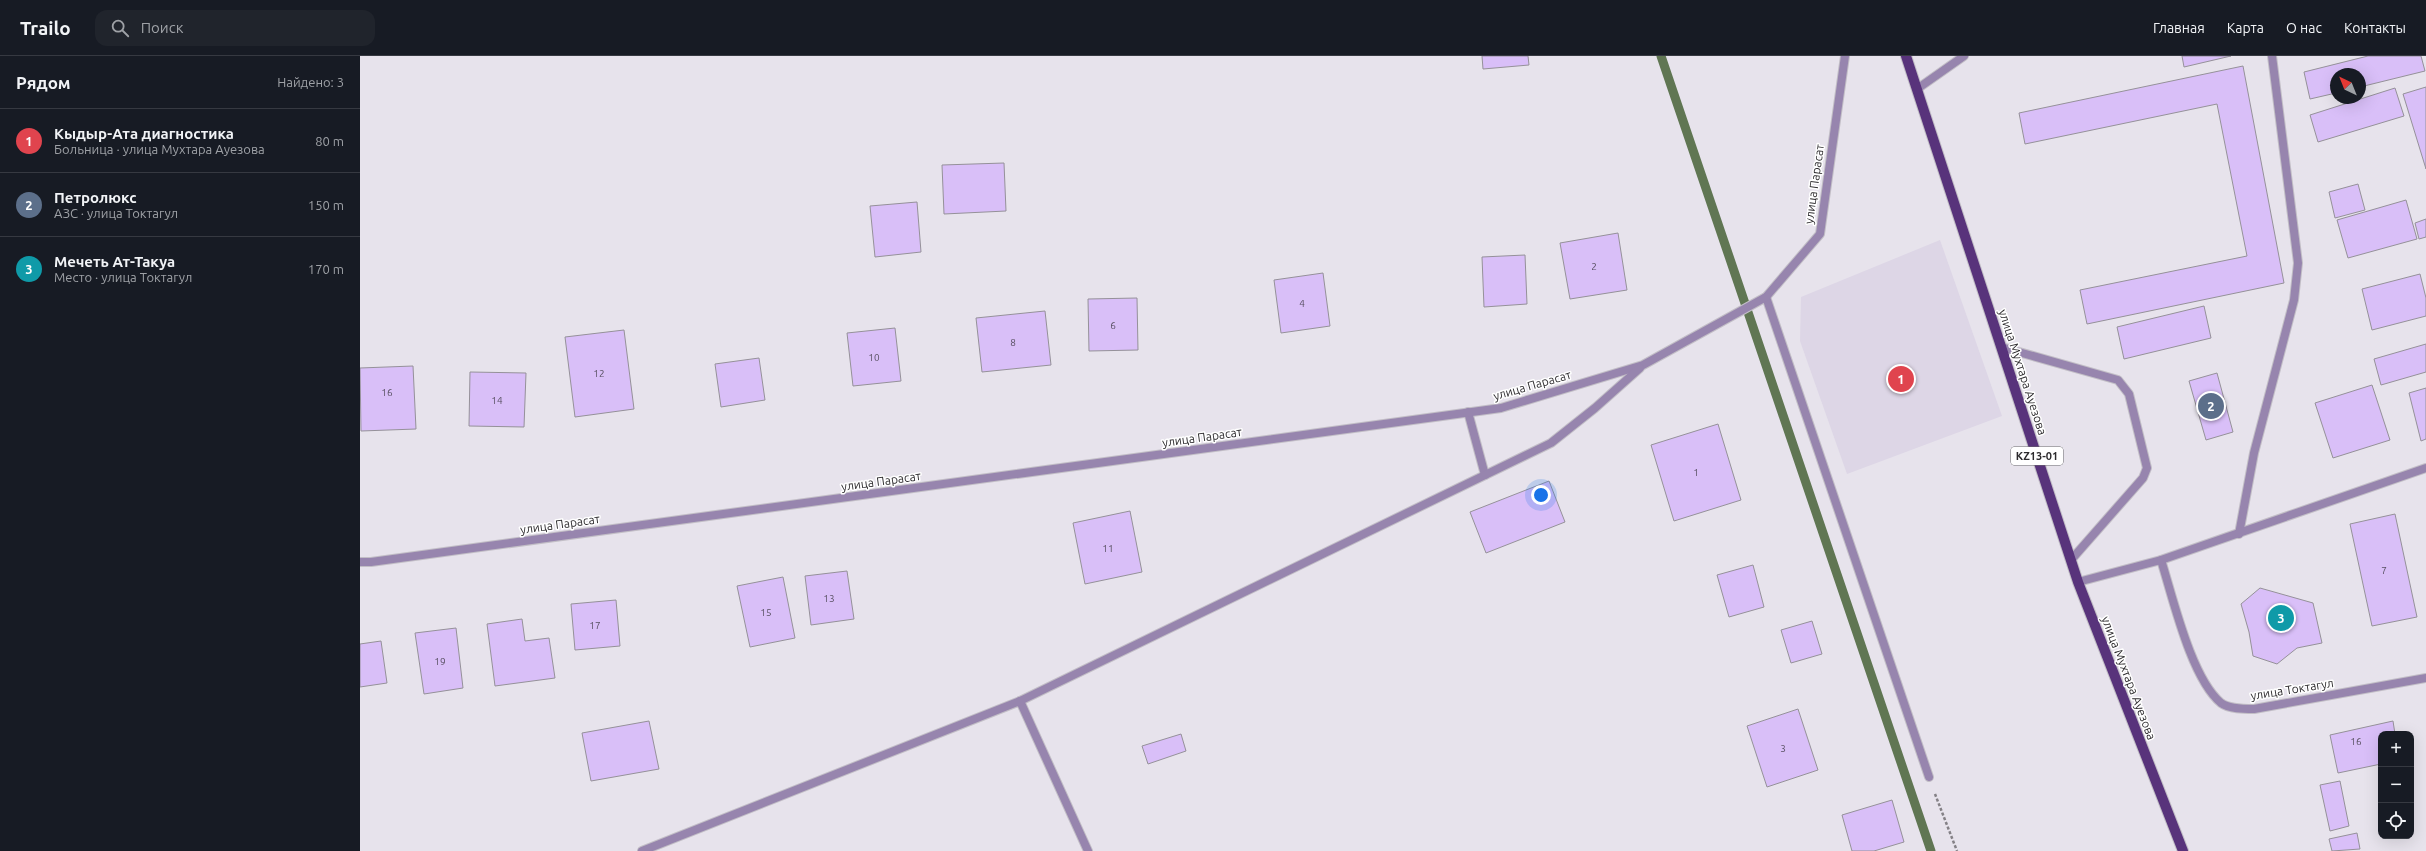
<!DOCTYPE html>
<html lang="ru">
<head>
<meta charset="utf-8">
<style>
  :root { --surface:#171b24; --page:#20242c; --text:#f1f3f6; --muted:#9ea1a6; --line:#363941; --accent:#1a73e8 }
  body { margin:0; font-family:Ubuntu,sans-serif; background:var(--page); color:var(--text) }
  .controls { position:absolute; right:12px; bottom:12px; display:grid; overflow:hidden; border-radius:8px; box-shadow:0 4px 16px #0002 }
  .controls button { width:36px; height:36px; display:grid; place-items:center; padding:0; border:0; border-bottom:1px solid var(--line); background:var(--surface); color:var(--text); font:20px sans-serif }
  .compass { position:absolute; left:1970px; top:12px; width:36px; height:36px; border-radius:50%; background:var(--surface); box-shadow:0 4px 16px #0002; rotate:317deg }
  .you { position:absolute; left:1181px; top:439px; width:14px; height:14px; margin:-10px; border:3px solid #fff; border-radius:50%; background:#1a73e8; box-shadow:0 0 0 6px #1a73e833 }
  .badge { display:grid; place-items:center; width:26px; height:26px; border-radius:50%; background:var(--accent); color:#fff; font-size:13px; font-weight:700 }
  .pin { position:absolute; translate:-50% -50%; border:2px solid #fff; box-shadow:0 1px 4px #0006 }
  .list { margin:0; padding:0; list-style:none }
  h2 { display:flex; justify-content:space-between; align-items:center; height:52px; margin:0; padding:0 16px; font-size:17px }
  h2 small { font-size:13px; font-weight:400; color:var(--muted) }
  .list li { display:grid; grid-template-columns:26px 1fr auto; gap:12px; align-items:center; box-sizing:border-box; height:64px; padding:0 16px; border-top:1px solid var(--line) }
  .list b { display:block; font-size:15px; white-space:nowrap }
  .list p { margin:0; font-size:13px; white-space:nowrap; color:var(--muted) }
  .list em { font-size:13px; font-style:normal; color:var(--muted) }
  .icon { flex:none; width:22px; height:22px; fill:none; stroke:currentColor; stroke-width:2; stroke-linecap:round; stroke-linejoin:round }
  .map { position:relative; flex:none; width:2066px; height:795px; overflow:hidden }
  header { display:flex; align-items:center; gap:24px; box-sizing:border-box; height:56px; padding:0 20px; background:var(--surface); border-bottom:1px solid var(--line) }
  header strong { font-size:19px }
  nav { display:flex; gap:22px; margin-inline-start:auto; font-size:14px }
  .search { width:280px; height:36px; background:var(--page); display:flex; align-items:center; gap:10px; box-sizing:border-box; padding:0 14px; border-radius:12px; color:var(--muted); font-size:15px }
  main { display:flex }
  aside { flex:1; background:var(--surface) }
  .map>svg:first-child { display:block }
  .built { fill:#ddd6e6 }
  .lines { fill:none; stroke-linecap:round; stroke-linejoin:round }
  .stream { stroke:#607653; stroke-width:9 }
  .building { fill:#d9bff8; stroke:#959199 }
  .minor-casing { stroke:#c2bec6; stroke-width:10 }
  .primary-casing { stroke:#c2bec6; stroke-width:12 }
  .path { stroke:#848186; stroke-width:2.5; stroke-dasharray:3 2; stroke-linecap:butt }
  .minor { stroke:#9785ae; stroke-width:8 }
  .primary { stroke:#58337b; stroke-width:10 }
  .labels { text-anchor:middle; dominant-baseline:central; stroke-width:3; stroke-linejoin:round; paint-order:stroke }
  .number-label { font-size:10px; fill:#574f60 }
  .shield { fill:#fff; stroke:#6b6a6c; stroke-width:1 }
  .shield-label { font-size:11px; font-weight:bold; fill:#2c2a2d }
  .street-label { font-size:12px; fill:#2c2a2d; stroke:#fff }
</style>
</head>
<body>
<header>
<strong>Trailo</strong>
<div class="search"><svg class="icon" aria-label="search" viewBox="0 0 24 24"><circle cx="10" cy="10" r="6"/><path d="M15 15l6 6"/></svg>Поиск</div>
<nav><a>Главная</a><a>Карта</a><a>О нас</a><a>Контакты</a></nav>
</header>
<main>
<aside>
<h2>Рядом<small>Найдено: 3</small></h2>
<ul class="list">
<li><span class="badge" style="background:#e0444e">1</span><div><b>Кыдыр-Ата диагностика</b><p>Больница · улица Мухтара Ауезова</p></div><em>80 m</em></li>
<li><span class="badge" style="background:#5c6f8a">2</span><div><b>Петролюкс</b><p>АЗС · улица Токтагул</p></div><em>150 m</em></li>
<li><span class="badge" style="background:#0f9aa8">3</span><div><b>Мечеть Ат-Такуа</b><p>Место · улица Токтагул</p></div><em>170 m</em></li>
</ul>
</aside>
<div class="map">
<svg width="2066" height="795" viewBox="0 0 2066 795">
  <rect width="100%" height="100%" fill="#e7e3ec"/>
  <polygon class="built" points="1580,184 1642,360 1487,418 1440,285 1441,241"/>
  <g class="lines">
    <polyline class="stream" points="1301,0 1571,795"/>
  </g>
  <g class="building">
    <polygon points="1122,0 1168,0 1169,9 1123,13"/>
    <polygon points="1822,0 1871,0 1824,11"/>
    <polygon points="2008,0 2061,0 2065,15 2000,31 2000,18 1976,18 1976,37 1950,43 1944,16"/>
    <polygon points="1883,10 1924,227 1727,268 1720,234 1887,200 1857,48 1665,88 1659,57"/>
    <polygon points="2066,31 2066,113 2043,38"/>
    <polygon points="2035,32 2044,60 1958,86 1950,59"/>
    <polygon points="644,107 646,155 584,158 582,109"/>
    <polygon points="1998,128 2005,154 1975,162 1969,136"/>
    <polygon points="2046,144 2057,183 1988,202 1977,164"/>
    <polygon points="557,146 561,196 515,201 510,150"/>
    <polygon points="2066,163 2066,181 2059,183 2055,167"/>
    <polygon points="1258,177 1267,234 1210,243 1200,187"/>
    <polygon points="1165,199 1167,248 1124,251 1122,201"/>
    <polygon points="963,217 970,270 921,277 914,224"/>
    <polygon points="2060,218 2066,242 2066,260 2012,274 2002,233"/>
    <polygon points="777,242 778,294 729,295 728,243"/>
    <polygon points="1844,250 1851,282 1764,303 1757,271"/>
    <polygon points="685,255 691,309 622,316 616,262"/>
    <polygon points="535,272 541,325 493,330 487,277"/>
    <polygon points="264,274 274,353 215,361 205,281"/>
    <polygon points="2066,288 2066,316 2021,329 2014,303"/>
    <polygon points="399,302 405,344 361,351 355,308"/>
    <polygon points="53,310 56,373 1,375 0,312"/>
    <polygon points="110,316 166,317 164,371 109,370"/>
    <polygon points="1857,317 1873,376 1846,384 1829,325"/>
    <polygon points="2012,329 2030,384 1973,402 1955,347"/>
    <polygon points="2066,332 2066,383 2061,385 2049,337"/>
    <polygon points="1358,368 1381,444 1314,465 1291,389"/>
    <polygon points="1189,425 1205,466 1126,497 1110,456"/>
    <polygon points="770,455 782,516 725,528 713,467"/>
    <polygon points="2035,458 2057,561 2012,570 1990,468"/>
    <polygon points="1393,509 1404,551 1369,561 1357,519"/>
    <polygon points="487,515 494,563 451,569 445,520"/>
    <polygon points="423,521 435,582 390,591 377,530"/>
    <polygon points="1900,532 1953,547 1962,587 1937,592 1917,608 1893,600 1889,576 1881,548"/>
    <polygon points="256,544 260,590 215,594 211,548"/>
    <polygon points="162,563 165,585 189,582 195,622 135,630 127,568"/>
    <polygon points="1452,565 1462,598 1431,607 1421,574"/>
    <polygon points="96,572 103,632 64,638 55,577"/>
    <polygon points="21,585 27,627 0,631 0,588"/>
    <polygon points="1438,653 1458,714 1407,731 1387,670"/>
    <polygon points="289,665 299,713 231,725 222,677"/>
    <polygon points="2033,665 2035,678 2021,678 2021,708 1978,717 1970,679"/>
    <polygon points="821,678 826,695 788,708 782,690"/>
    <polygon points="1980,725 1989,770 1970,775 1960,729"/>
    <polygon points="1532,744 1544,786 1514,795 1492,795 1482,759"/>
    <polygon points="1997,777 2000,793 1972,795 1969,783"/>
  </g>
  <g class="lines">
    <defs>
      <g id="minor">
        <polyline points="1557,33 1604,0"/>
        <polyline points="1406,241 1569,721"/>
        <polyline points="1641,291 1758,324 1769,338 1787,412 1783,422 1711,504"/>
        <polyline points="1108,356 1125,419"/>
        <polyline points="1879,478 1894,397 1934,244 1938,207 1912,0"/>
        <path d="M 1801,504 C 1813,542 1831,622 1861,647 C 1869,653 1884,653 1894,653 L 2066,622"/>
        <polyline points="0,506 11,506 1141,352 1283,309 1406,241 1460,178 1485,0"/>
        <polyline points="1718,526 1801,504 2066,412"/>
        <polyline points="660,645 728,795"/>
        <polyline points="282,795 660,645 1191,387 1235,352 1280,312"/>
      </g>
      <polyline id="primary" points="1546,0 1718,526 1823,795"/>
    </defs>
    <use href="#minor" class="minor-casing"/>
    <use href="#primary" class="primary-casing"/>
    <polyline class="path" points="1575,738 1597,795"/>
    <use href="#minor" class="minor"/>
    <use href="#primary" class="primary"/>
  </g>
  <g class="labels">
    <g class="number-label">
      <text x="1234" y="210">2</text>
      <text x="942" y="247">4</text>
      <text x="753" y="269">6</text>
      <text x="653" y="286">8</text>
      <text x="514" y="301">10</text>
      <text x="239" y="317">12</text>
      <text x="27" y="336">16</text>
      <text x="137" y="344">14</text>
      <text x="1336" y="416">1</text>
      <text x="748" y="492">11</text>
      <text x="2024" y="514">7</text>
      <text x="469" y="542">13</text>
      <text x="406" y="556">15</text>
      <text x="235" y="569">17</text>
      <text x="80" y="605">19</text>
      <text x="1996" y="685">16</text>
      <text x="1423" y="692">3</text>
    </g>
    <rect class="shield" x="1651" y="391" width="52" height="18" rx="3"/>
    <g class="shield-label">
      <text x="1677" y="400">KZ13-01</text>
    </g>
    <g class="street-label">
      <text transform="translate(1454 128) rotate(-82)">улица Парасат</text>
      <text transform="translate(1663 316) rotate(72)">улица Мухтара Ауезова</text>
      <text transform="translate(1172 329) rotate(-16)">улица Парасат</text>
      <text transform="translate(842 381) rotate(-8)">улица Парасат</text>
      <text transform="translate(521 425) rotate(-8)">улица Парасат</text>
      <text transform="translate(200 468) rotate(-8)">улица Парасат</text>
      <text transform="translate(1769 622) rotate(69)">улица Мухтара Ауезова</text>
      <text transform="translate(1932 633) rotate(-9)">улица Токтагул</text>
    </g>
  </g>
</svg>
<div class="controls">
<button>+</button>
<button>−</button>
<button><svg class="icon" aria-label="locate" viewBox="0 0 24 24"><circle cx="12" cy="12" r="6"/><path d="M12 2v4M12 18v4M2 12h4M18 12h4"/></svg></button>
</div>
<svg class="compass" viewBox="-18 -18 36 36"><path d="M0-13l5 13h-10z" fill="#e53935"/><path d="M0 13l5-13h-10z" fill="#9ea1a6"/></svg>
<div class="you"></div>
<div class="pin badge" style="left:1541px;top:323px;background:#e0444e">1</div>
<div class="pin badge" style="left:1851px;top:350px;background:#5c6f8a">2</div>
<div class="pin badge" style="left:1921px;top:562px;background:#0f9aa8">3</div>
</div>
</main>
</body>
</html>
